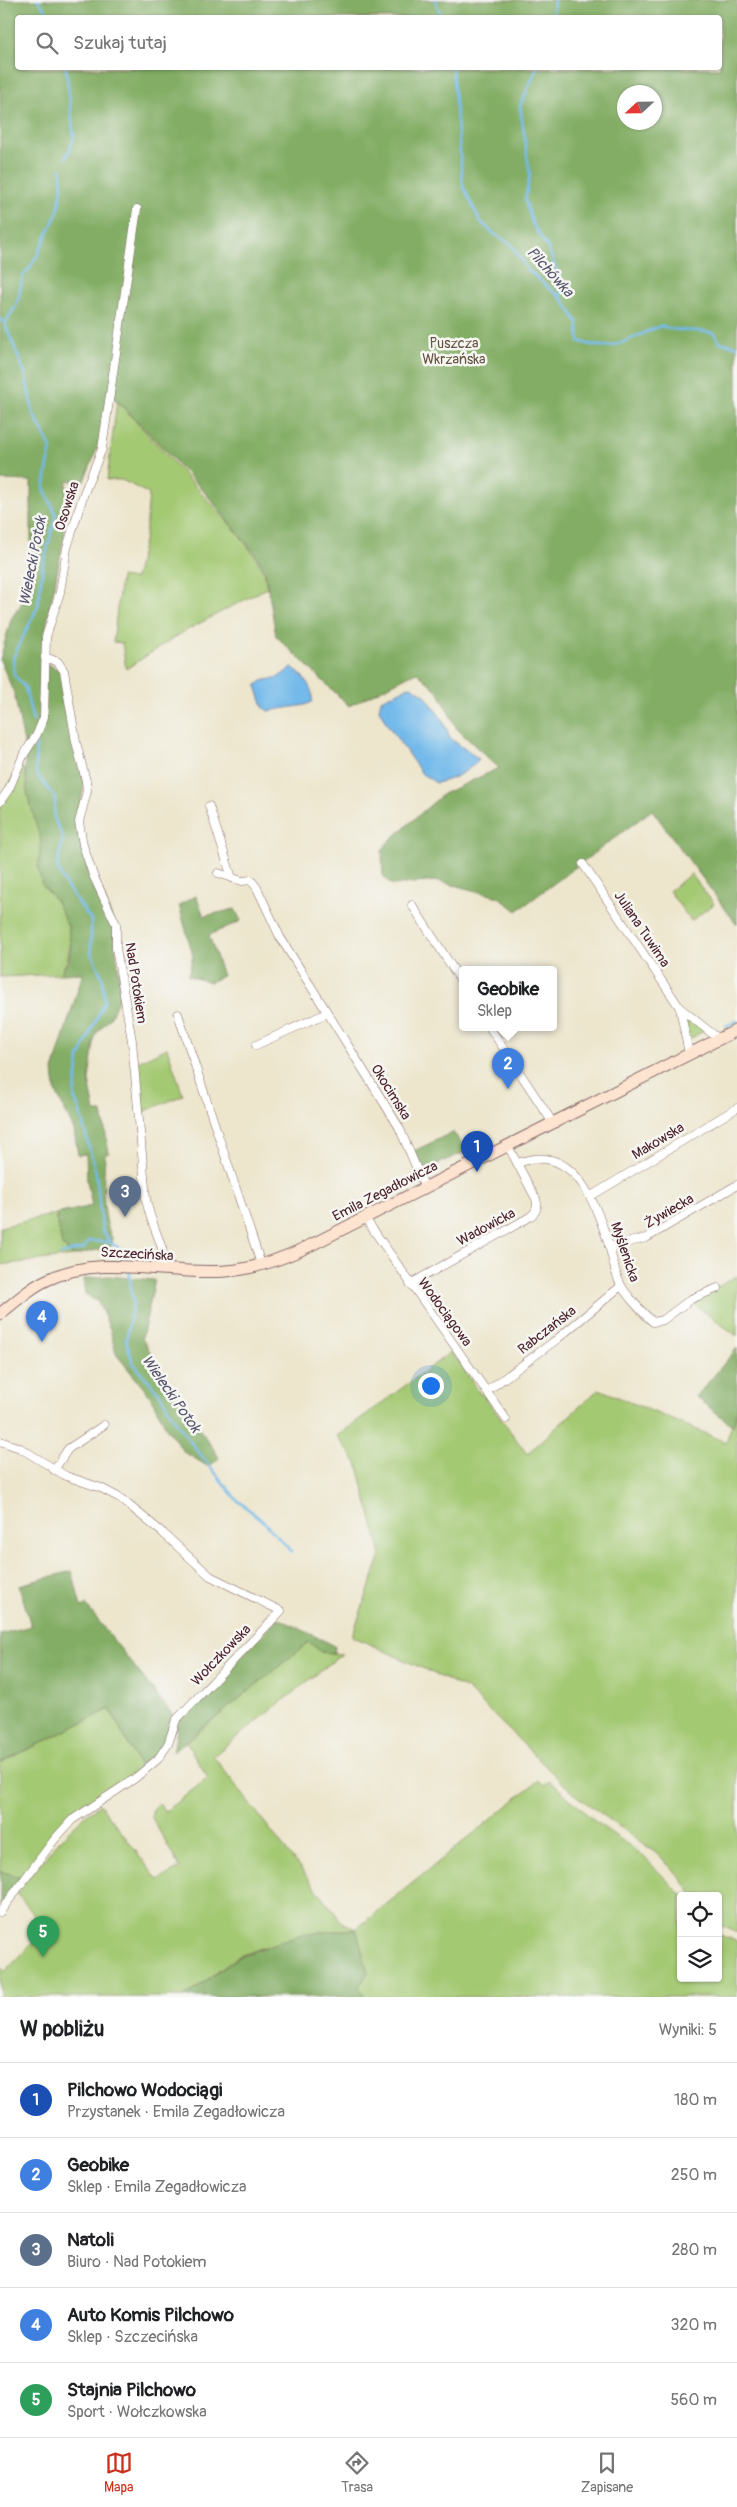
<!DOCTYPE html>
<html lang="pl">
<head>
<meta charset="utf-8">
<style>
  :root { --surface:#fff; --page:#f2f2f2; --text:#202124; --muted:#757577; --line:#e0e0e0; --accent:#c8321e }
  body { margin:0; font-family:Pangolin,sans-serif; background:var(--page); color:var(--text) }
  .controls { position:absolute; right:15px; bottom:15px; display:grid; overflow:hidden; border-radius:5px; box-shadow:0 1px 4px #0004 }
  .controls button { width:45px; height:45px; display:grid; place-items:center; padding:0; border:0; border-bottom:1px solid var(--line); background:var(--surface); color:var(--text); font:25px sans-serif }
  .compass { position:absolute; left:617px; top:85px; width:45px; height:45px; border-radius:50%; background:var(--surface); box-shadow:0 1px 4px #0004; rotate:248deg }
  .you { position:absolute; left:430px; top:1385px; width:18px; height:18px; margin:-12px; border:4px solid #fff; border-radius:50%; background:#1a73e8; box-shadow:0 0 0 8px #1a73e833 }
  .badge { display:grid; place-items:center; width:32px; height:32px; border-radius:50%; background:var(--accent); color:#fff; font-size:16px; font-weight:700 }
  .pin { position:absolute; translate:-50% -41px; filter:drop-shadow(0 1px 2px #0008) }
  .pin::after { content:''; position:absolute; top:26px; width:18px; height:15px; background:inherit; clip-path:polygon(0 0,100% 0,50% 100%) }
  .popup { position:absolute; left:459px; top:966px; width:98px; height:65px; box-sizing:border-box; display:grid; place-content:center; border-radius:5px; background:var(--surface); filter:drop-shadow(0 1px 4px #0005); font-size:16px; white-space:nowrap; color:var(--muted) }
  .popup b { font-size:19px; color:var(--text) }
  .popup::after { content:''; position:absolute; left:50%; top:100%; margin-left:-10px; border:10px solid transparent; border-top-color:var(--surface) }
  .list { margin:0; padding:0; list-style:none }
  h2 { display:flex; justify-content:space-between; align-items:center; height:65px; margin:0; padding:0 20px; font-size:21px }
  h2 small { font-size:16px; font-weight:400; color:var(--muted) }
  .list li { display:grid; grid-template-columns:32px 1fr auto; gap:15px; align-items:center; box-sizing:border-box; height:75px; padding:0 20px; border-top:1px solid var(--line) }
  .list b { display:block; font-size:19px; white-space:nowrap }
  .list p { margin:0; font-size:16px; white-space:nowrap; color:var(--muted) }
  .list em { font-size:16px; font-style:normal; color:var(--muted) }
  .icon { flex:none; width:28px; height:28px; fill:none; stroke:currentColor; stroke-width:2; stroke-linecap:round; stroke-linejoin:round }
  .map { position:relative; flex:none; width:737px; height:1997px; overflow:hidden }
  .search { position:absolute; background:var(--surface); box-shadow:0 1px 4px #0004; left:15px; right:15px; top:15px; height:55px; display:flex; align-items:center; gap:12px; box-sizing:border-box; padding:0 18px; border-radius:5px; color:var(--muted); font-size:19px }
  .sheet { height:440px; background:var(--surface) }
  nav { display:flex; justify-content:space-around; align-items:center; box-sizing:border-box; height:70px; border-top:1px solid var(--line); background:var(--surface); font-size:14px; color:var(--muted) }
  nav a { display:grid; justify-items:center; gap:2px }
  nav .on { color:var(--accent) }
  .map>svg:first-child { display:block }
  .green { fill:#a4c973; stroke:#77744f }
  .forest { fill:#83ad65; stroke:#666648; fill-rule:evenodd }
  .water { fill:#73baea; stroke:#5e6c8a }
  .lines { fill:none; stroke-linecap:round; stroke-linejoin:round }
  .stream { stroke:#73baea; stroke-width:2.5 }
  .minor-casing { stroke:#836564; stroke-width:9 }
  .secondary-casing { stroke:#836564; stroke-width:13 }
  .minor { stroke:#fff; stroke-width:8 }
  .secondary { stroke:#fde4d1; stroke-width:11 }
  .labels { text-anchor:middle; dominant-baseline:central; stroke-width:5; stroke-linejoin:round; paint-order:stroke }
  .park-label { font-size:14px; fill:#655241; stroke:#f6f6f2 }
  .street-label { font-size:14px; fill:#4a1f2b; stroke:#f6f6f2 }
  .water-label { font-size:15px; font-style:italic; fill:#58556e; stroke:#f6f6f2 }
</style>
</head>
<body>
<div class="map">
<svg width="737" height="1997" viewBox="0 0 737 1997">
  <rect width="100%" height="100%" fill="#f6f6f2"/>
  <filter id="ink" filterUnits="userSpaceOnUse"><feTurbulence type="fractalNoise" baseFrequency=".02" numOctaves="2"/><feDisplacementMap in="SourceGraphic" scale="10" xChannelSelector="R" yChannelSelector="G"/><feConvolveMatrix kernelMatrix="1 2 1 2 8 2 1 2 1" color-interpolation-filters="sRGB"/></filter>
  <filter id="wash" filterUnits="userSpaceOnUse"><feTurbulence type="fractalNoise" baseFrequency=".0096" numOctaves="4" result="noise"/><feDisplacementMap in="SourceGraphic" scale="20" xChannelSelector="R" yChannelSelector="G"/><feGaussianBlur stdDeviation="1.12" result="paint"/><feColorMatrix in="noise" values="0 0 0 0 0 0 0 0 0 0 0 0 0 0 0 0 0 1.4 0 .05"/><feComposite in="paint" operator="in"/></filter>
  <g filter="url(#wash)">
    <rect width="100%" height="100%" fill="#ede6cd"/>
    <g class="green">
      <polygon points="117,401 236,531 255,556 264,572 267,588 185,631 126,669 122,643 113,642 121,577 135,579 145,537 149,494 122,480 107,480"/>
      <path d="M 19,766 L 24,769 C 27,793 37,816 41,840 C 43,854 38,867 42,881 C 43,889 51,894 55,900 C 71,925 76,949 60,974 L 0,977 L 0,802 Z"/>
      <polygon points="691,874 714,904 691,921 669,891"/>
      <polygon points="685,1016 705,1030 688,1040"/>
      <polygon points="167,1048 183,1095 141,1113 136,1063"/>
      <polygon points="56,1214 62,1245 73,1256 0,1265 0,1227"/>
      <path d="M 737,1276 L 737,1336 L 694,1304 C 706,1292 722,1285 737,1276 Z"/>
      <polygon points="452,1351 455,1359 458,1360 480,1394 483,1394 527,1454 599,1389 726,1442 737,1410 737,1933 718,1924 718,1896 693,1896 682,1880 660,1856 574,1794 467,1689 352,1636 381,1555 357,1463 337,1436"/>
      <path d="M 309,1642 L 321,1652 L 342,1654 L 213,1756 L 342,1922 L 356,1929 L 539,1780 L 544,1785 L 550,1781 L 597,1823 L 640,1853 L 683,1896 L 681,1896 L 681,1978 L 718,1978 L 718,1934 L 737,1941 L 737,1997 L 365,1997 L 359,1987 L 368,1972 L 356,1929 L 301,1934 L 239,1956 L 184,1997 L 0,1997 L 0,1966 L 6,1971 L 45,1929 L 17,1893 C 43,1859 66,1829 100,1804 L 158,1880 L 180,1868 L 151,1816 L 154,1808 L 159,1803 L 164,1812 L 208,1778 L 186,1742 Z"/>
      <polygon points="110,1709 141,1769 77,1812 59,1830 22,1878 0,1871 0,1763"/>
    </g>
    <g class="forest">
      <path d="M 0,0 L 737,0 L 737,925 L 652,810 L 517,911 L 499,897 L 438,881 L 392,885 L 383,876 L 382,851 L 388,842 L 443,794 L 499,768 L 457,729 L 438,691 L 416,672 L 349,706 L 276,636 L 265,571 L 256,555 L 205,493 L 118,401 L 108,396 L 100,442 L 84,481 L 67,481 L 64,538 L 44,637 L 42,661 L 62,672 L 84,785 L 77,825 L 112,918 L 122,998 L 119,998 L 110,1018 L 95,1035 L 89,1080 L 95,1112 L 102,1112 L 109,1153 L 105,1154 C 104,1181 100,1215 113,1240 L 109,1250 L 97,1250 L 73,1256 L 62,1245 L 56,1214 L 92,1206 L 87,1181 L 86,1154 L 78,1155 L 74,1130 L 55,1090 L 53,1070 L 83,973 L 60,974 L 68,962 L 71,947 L 68,926 L 54,898 L 42,885 L 38,868 L 41,841 L 27,793 L 24,743 L 14,693 L 0,660 L 11,619 L 27,595 L 31,566 L 31,481 L 0,480 ZM 18,18 L 720,18 L 720,68 L 18,68 ZM 624,92 L 654,92 L 654,122 L 624,122 Z"/>
      <polygon points="196,896 204,916 235,909 241,921 209,935 223,976 210,982 188,976 193,956 179,905"/>
      <polygon points="453,1132 467,1151 422,1171 414,1151"/>
      <polygon points="107,1276 155,1280 142,1338 176,1396 215,1451 219,1458 209,1467 184,1452 167,1429 150,1396 116,1354 110,1329 98,1302 85,1294 83,1279"/>
      <polygon points="737,1348 737,1410 733,1426 696,1397"/>
      <polygon points="72,1571 81,1607 86,1605 178,1722 278,1618 335,1646 334,1653 321,1652 309,1642 173,1752 178,1725 158,1752 141,1769 110,1709 0,1763 0,1634 31,1626 19,1585"/>
      <polygon points="0,1871 22,1878 0,1905"/>
      <polygon points="356,1929 368,1972 359,1987 365,1997 184,1997 239,1957 301,1934"/>
    </g>
    <g class="water">
      <path d="M 292,667 C 302,674 315,689 312,702 L 305,705 L 268,711 L 263,707 L 256,686 L 262,681 L 279,677 Z"/>
      <path d="M 411,686 L 425,695 L 442,719 L 451,739 L 479,759 C 468,772 452,780 436,783 L 422,774 L 387,724 L 379,709 L 381,700 Z"/>
    </g>
    <g class="lines">
      <g class="stream">
        <polyline points="38,0 51,18"/>
        <polyline points="435,0 442,18"/>
        <polyline points="553,18 554,0"/>
        <path d="M 452,68 L 463,186 L 480,221 L 494,234 L 511,244 L 527,269 L 563,300 L 578,323 L 579,341 C 615,355 627,338 661,326 C 680,333 694,329 714,333 L 719,342 L 737,346"/>
        <polyline points="537,68 520,106 530,175 525,200 533,225 548,248 558,274 562,300"/>
        <polyline points="66,158 74,138 66,68"/>
        <polyline points="0,319 5,324 25,373 33,413 51,448 44,488 56,515 43,565 38,606 13,658 14,675 25,687 33,721"/>
        <polyline points="5,324 17,304 23,276 30,268 39,252 58,211 62,188 61,169"/>
        <polyline points="36,744 36,773 55,798 54,818 63,838 57,867 65,884 91,920 91,952 102,977 105,1000 79,1058 74,1097 79,1109 96,1173 102,1230 110,1242 126,1253 127,1263"/>
        <polyline points="726,1026 737,1021"/>
        <polyline points="61,1254 83,1249 89,1241 110,1242"/>
        <polyline points="129,1271 133,1303 126,1341 133,1363 160,1394 172,1416 189,1440 236,1499 264,1522 292,1552"/>
      </g>
    </g>
  </g>
  <g filter="url(#ink)">
    <g class="lines">
      <defs>
        <g id="minor">
          <path d="M 45,657 L 58,662 L 64,671 L 76,742 L 86,781 L 87,791 L 79,822 L 83,845 L 93,875 L 116,924 L 116,948 L 132,1041 L 146,1199 C 150,1224 165,1245 166,1270"/>
          <polyline points="0,802 9,789 23,756 37,734 44,717 46,637 60,592 67,548 84,493 102,449 137,209"/>
          <polyline points="209,806 232,878"/>
          <polyline points="583,864 680,1008 689,1054"/>
          <polyline points="218,873 242,881 251,880 257,888 280,937 399,1127 425,1188"/>
          <polyline points="412,905 463,984"/>
          <polyline points="680,1008 719,1039"/>
          <polyline points="178,1014 261,1264"/>
          <polyline points="490,1028 553,1123"/>
          <polyline points="256,1045 327,1013"/>
          <path d="M 518,1163 C 575,1141 597,1206 610,1249 C 613,1260 615,1275 621,1285 C 626,1295 645,1315 653,1322 L 663,1320 L 691,1299 L 718,1288"/>
          <polyline points="591,1196 737,1108"/>
          <polyline points="365,1218 506,1419"/>
          <polyline points="609,1247 646,1238 737,1185"/>
          <path d="M 410,1284 L 528,1218 C 535,1214 539,1208 536,1199 L 508,1146"/>
          <polyline points="487,1391 556,1340 621,1286"/>
          <polyline points="0,1441 20,1448 66,1476 101,1488 120,1498 163,1533 210,1576 281,1611 176,1720 168,1744 158,1759 134,1779 72,1820 54,1840 0,1912"/>
          <polyline points="54,1470 68,1449 104,1425"/>
        </g>
        <path id="secondary" d="M 0,1314 C 16,1301 31,1287 49,1279 C 105,1253 167,1276 226,1271 C 258,1269 290,1256 319,1241 L 737,1030"/>
      </defs>
      <use href="#minor" class="minor-casing"/>
      <use href="#secondary" class="secondary-casing"/>
      <use href="#minor" class="minor"/>
      <use href="#secondary" class="secondary"/>
    </g>
  </g>
  <g class="labels">
    <g class="park-label">
      <text x="454" y="343">Puszcza<tspan x="454" dy="16">Wkrzańska</tspan></text>
    </g>
    <g class="street-label">
      <text transform="translate(67 506) rotate(-72)">Osowska</text>
      <text transform="translate(642 929) rotate(56)">Juliana Tuwima</text>
      <text transform="translate(136 983) rotate(81)">Nad Potokiem</text>
      <text transform="translate(391 1092) rotate(58)">Okocimska</text>
      <text transform="translate(658 1141) rotate(-31)">Makowska</text>
      <text transform="translate(385 1191) rotate(-27)">Emila Zegadłowicza</text>
      <text transform="translate(669 1211) rotate(-30)">Żywiecka</text>
      <text transform="translate(486 1227) rotate(-28)">Wadowicka</text>
      <text transform="translate(625 1252) rotate(71)">Myślenicka</text>
      <text transform="translate(137 1254) rotate(3)">Szczecińska</text>
      <text transform="translate(445 1312) rotate(54)">Wodociągowa</text>
      <text transform="translate(547 1330) rotate(-38)">Rabczańska</text>
      <text transform="translate(221 1655) rotate(-46)">Wołczkowska</text>
    </g>
    <g class="water-label">
      <text transform="translate(550 272) rotate(48)">Pilchówka</text>
      <text transform="translate(33 561) rotate(-79)">Wielecki Potok</text>
      <text transform="translate(171 1394) rotate(55)">Wielecki Potok</text>
    </g>
  </g>
</svg>
<div class="controls">
<button><svg class="icon" aria-label="locate" viewBox="0 0 24 24"><circle cx="12" cy="12" r="6"/><path d="M12 2v4M12 18v4M2 12h4M18 12h4"/></svg></button>
<button><svg class="icon" aria-label="layers" viewBox="0 0 24 24"><path d="M12 4l9 5-9 5-9-5zM3 14l9 5 9-5"/></svg></button>
</div>
<svg class="compass" viewBox="-18 -18 36 36"><path d="M0-13l5 13h-10z" fill="#e53935"/><path d="M0 13l5-13h-10z" fill="#757577"/></svg>
<div class="you"></div>
<div class="pin badge" style="left:477px;top:1172px;background:#1a4fb4">1</div>
<div class="pin badge" style="left:508px;top:1089px;background:#3f7fe0">2</div>
<div class="popup"><b>Geobike</b>Sklep</div>
<div class="pin badge" style="left:125px;top:1217px;background:#5c6f8a">3</div>
<div class="pin badge" style="left:42px;top:1342px;background:#3f7fe0">4</div>
<div class="pin badge" style="left:43px;top:1957px;background:#2e9e5b">5</div>
<div class="search"><svg class="icon" aria-label="search" viewBox="0 0 24 24"><circle cx="10" cy="10" r="6"/><path d="M15 15l6 6"/></svg>Szukaj tutaj</div>
</div>
<section class="sheet">
<h2>W pobliżu<small>Wyniki: 5</small></h2>
<ul class="list">
<li><span class="badge" style="background:#1a4fb4">1</span><div><b>Pilchowo Wodociągi</b><p>Przystanek · Emila Zegadłowicza</p></div><em>180 m</em></li>
<li><span class="badge" style="background:#3f7fe0">2</span><div><b>Geobike</b><p>Sklep · Emila Zegadłowicza</p></div><em>250 m</em></li>
<li><span class="badge" style="background:#5c6f8a">3</span><div><b>Natoli</b><p>Biuro · Nad Potokiem</p></div><em>280 m</em></li>
<li><span class="badge" style="background:#3f7fe0">4</span><div><b>Auto Komis Pilchowo</b><p>Sklep · Szczecińska</p></div><em>320 m</em></li>
<li><span class="badge" style="background:#2e9e5b">5</span><div><b>Stajnia Pilchowo</b><p>Sport · Wołczkowska</p></div><em>560 m</em></li>
</ul>
</section>
<nav>
<a class="on"><svg class="icon" aria-label="map" viewBox="0 0 24 24"><path d="M3 6l6-2 6 2 6-2v14l-6 2-6-2-6 2zM9 4v14M15 6v14"/></svg>Mapa</a>
<a><svg class="icon" aria-label="directions" viewBox="0 0 24 24"><path d="M12 3l9 9-9 9-9-9zM9 14v-3h6M13 9l2 2-2 2"/></svg>Trasa</a>
<a><svg class="icon" aria-label="saved" viewBox="0 0 24 24"><path d="M7 4h10v16l-5-4-5 4z"/></svg>Zapisane</a>
</nav>
</body>
</html>
